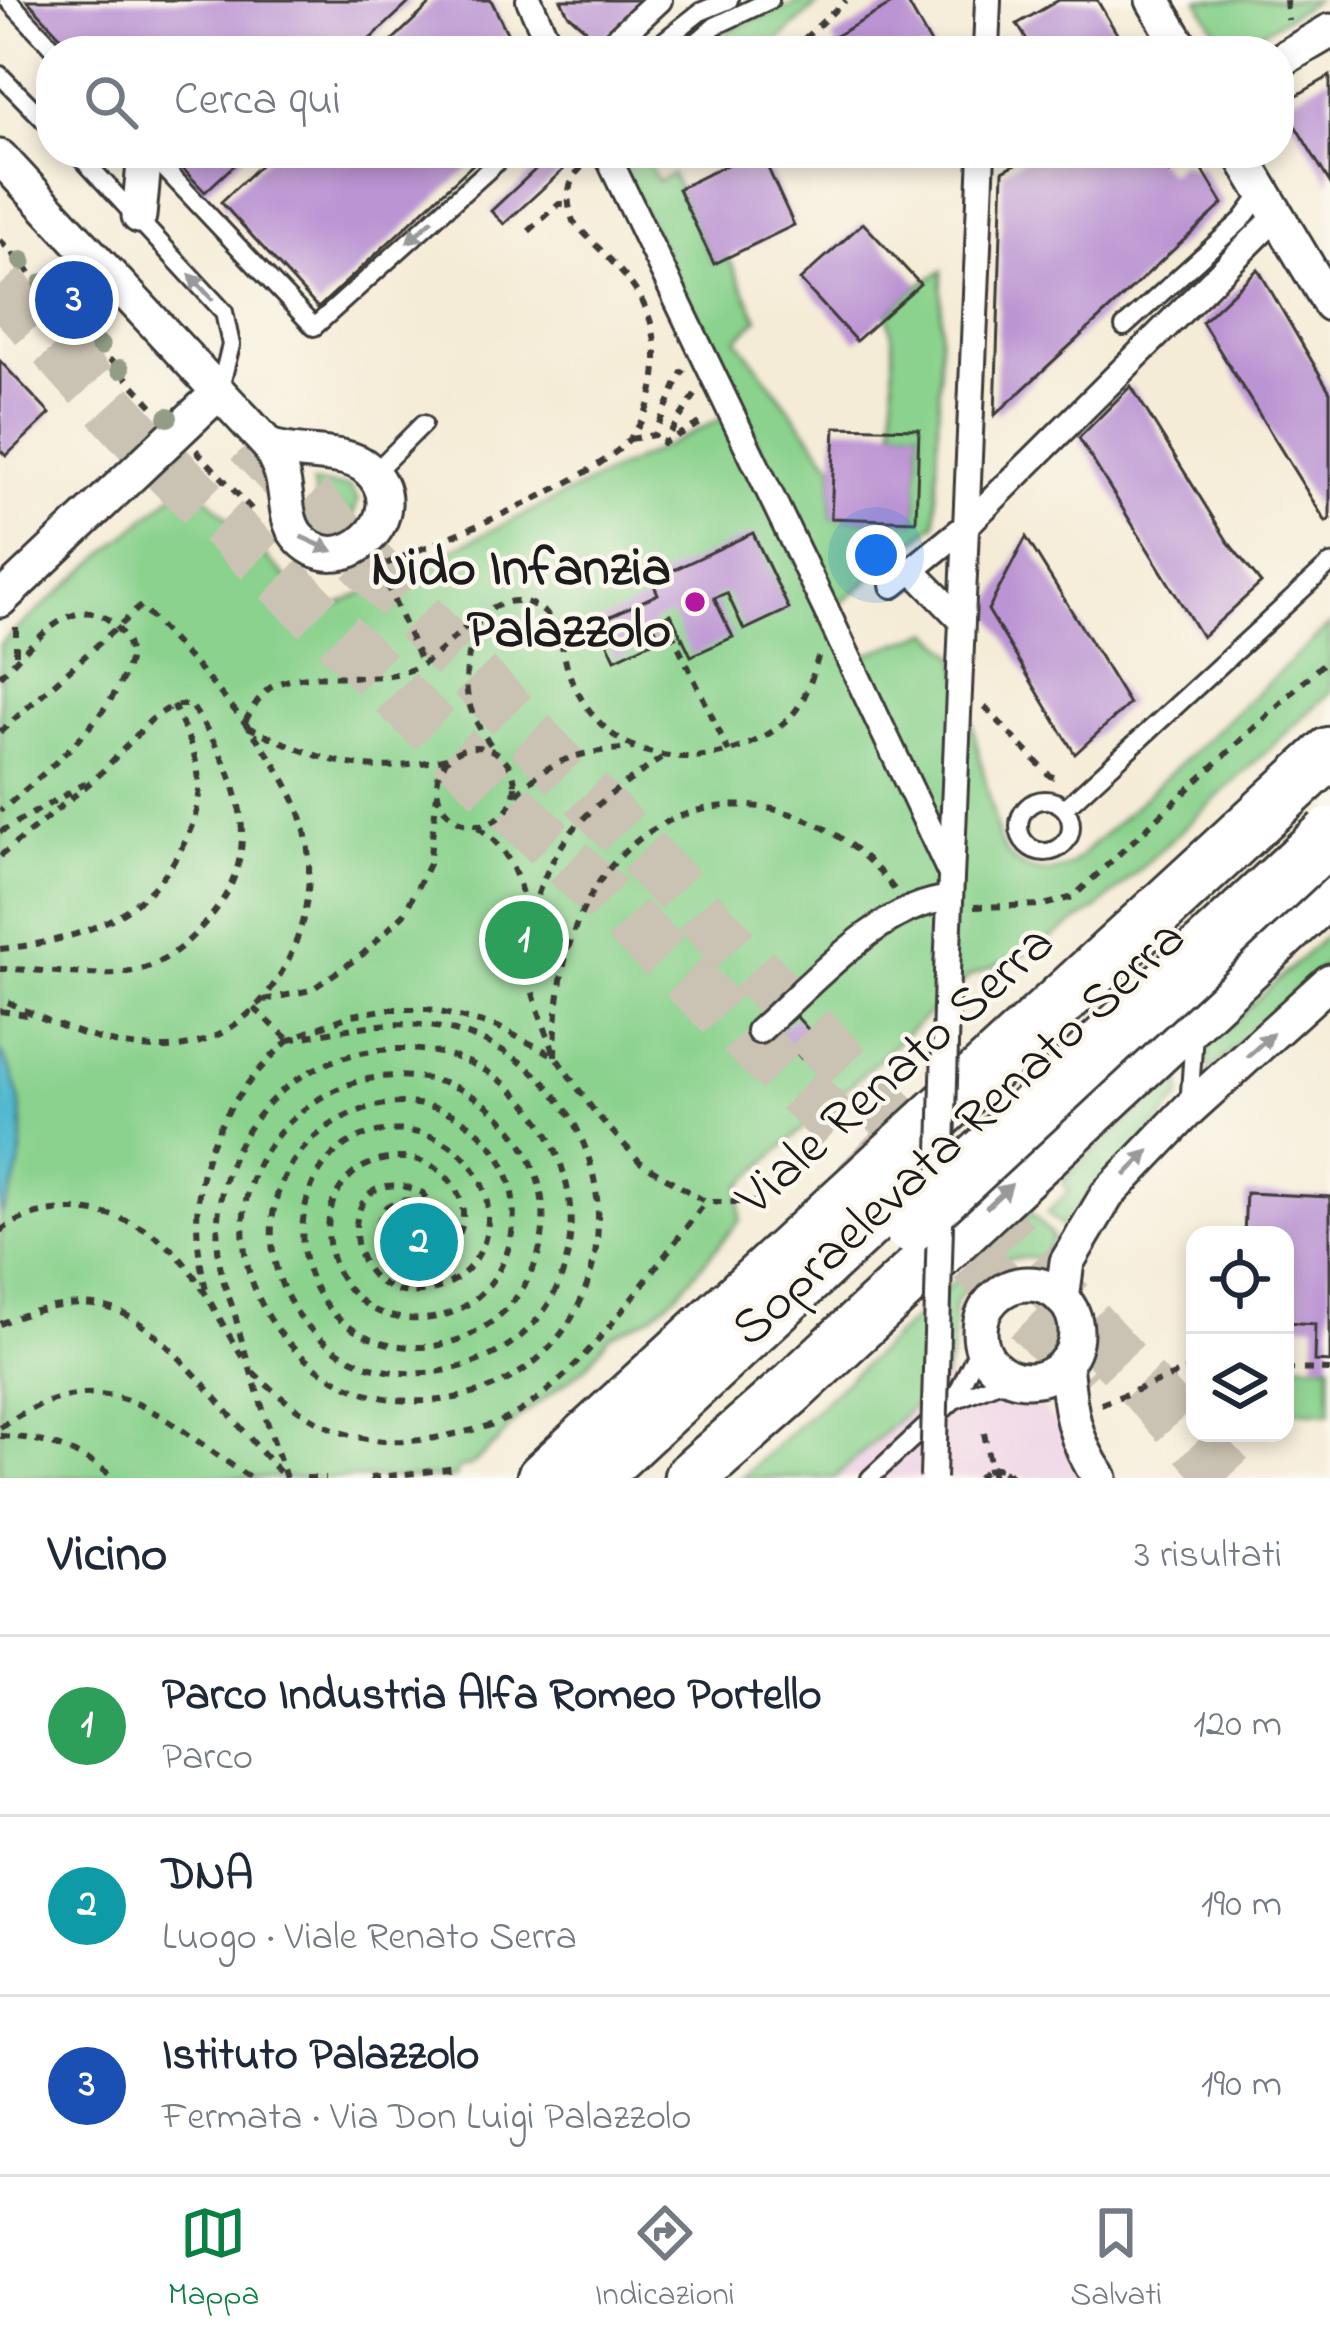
<!DOCTYPE html>
<html lang="it">
<head>
<meta charset="utf-8">
<style>
  :root { --surface:#fff; --page:#f2f2f3; --text:#1f2937; --muted:#747a83; --line:#e0e1e3; --accent:#0b8043 }
  body { margin:0; font-family:"Indie Flower",sans-serif; background:var(--page); color:var(--text) }
  .controls { position:absolute; right:36px; bottom:36px; display:grid; overflow:hidden; border-radius:24px; box-shadow:0 6px 18px #0003 }
  .controls button { width:108px; height:108px; display:grid; place-items:center; padding:0; border:0; border-bottom:3px solid var(--line); background:var(--surface); color:var(--text); font:60px sans-serif }
  .you { position:absolute; left:876px; top:555px; width:42px; height:42px; margin:-30px; border:9px solid #fff; border-radius:50%; background:#1a73e8; box-shadow:0 0 0 18px #1a73e833 }
  .badge { display:grid; place-items:center; width:78px; height:78px; border-radius:50%; background:var(--accent); color:#fff; font-size:39px; font-weight:700 }
  .pin { position:absolute; translate:-50% -50%; border:6px solid #fff; box-shadow:0 3px 12px #0006 }
  .list { margin:0; padding:0; list-style:none }
  h2 { display:flex; justify-content:space-between; align-items:center; height:156px; margin:0; padding:0 48px; font-size:51px }
  h2 small { font-size:39px; font-weight:400; color:var(--muted) }
  .list li { display:grid; grid-template-columns:78px 1fr auto; gap:36px; align-items:center; box-sizing:border-box; height:180px; padding:0 48px; border-top:3px solid var(--line) }
  .list b { display:block; font-size:45px; white-space:nowrap }
  .list p { margin:0; font-size:39px; white-space:nowrap; color:var(--muted) }
  .list em { font-size:39px; font-style:normal; color:var(--muted) }
  .icon { flex:none; width:66px; height:66px; fill:none; stroke:currentColor; stroke-width:2; stroke-linecap:round; stroke-linejoin:round }
  .map { position:relative; flex:none; width:1330px; height:1478px; overflow:hidden }
  .search { position:absolute; background:var(--surface); box-shadow:0 6px 18px #0003; left:36px; right:36px; top:36px; height:132px; display:flex; align-items:center; gap:30px; box-sizing:border-box; padding:0 42px; border-radius:48px; color:var(--muted); font-size:45px }
  .sheet { height:696px; background:var(--surface) }
  nav { display:flex; justify-content:space-around; align-items:center; box-sizing:border-box; height:168px; border-top:3px solid var(--line); background:var(--surface); font-size:33px; color:var(--muted) }
  nav a { display:grid; justify-items:center; gap:6px }
  nav .on { color:var(--accent) }
  .map>svg:first-child { display:block }
  .built { fill:#eed0e7 }
  .green { fill:#8ad28d; stroke:#537754; stroke-width:3 }
  .water { fill:#51b8cf; stroke:#366a76; stroke-width:3 }
  .building { fill:#bb94d3 }
  .lines { fill:none; stroke-linecap:round; stroke-linejoin:round }
  .trunk-tunnel { stroke:#cac2b2; stroke-width:54; stroke-dasharray:54 27; stroke-linecap:butt }
  .service-casing { stroke:#3d3b38; stroke-width:22 }
  .pedestrian-casing { stroke:#3d3b38; stroke-width:30 }
  .minor-casing { stroke:#3d3b38; stroke-width:39 }
  .primary-casing { stroke:#3d3b38; stroke-width:57 }
  .trunk-casing { stroke:#3d3b38; stroke-width:60 }
  .path { stroke:#3d3b38; stroke-width:6; stroke-dasharray:9 9; stroke-linecap:butt }
  .service { stroke:#fff; stroke-width:16 }
  .pedestrian { stroke:#fff; stroke-width:24 }
  .minor { stroke:#fff; stroke-width:33 }
  .primary { stroke:#fff; stroke-width:51 }
  .trunk { stroke:#fff; stroke-width:54 }
  .pedestrian-bridge-casing { stroke:#3d3b38; stroke-width:30; stroke-linecap:butt }
  .trunk-bridge-casing { stroke:#3d3b38; stroke-width:60; stroke-linecap:butt }
  .path-bridge { stroke:#3d3b38; stroke-width:6; stroke-dasharray:9 9; stroke-linecap:butt }
  .pedestrian-bridge { stroke:#fff; stroke-width:24 }
  .trunk-bridge { stroke:#fff; stroke-width:54 }
  .tree { fill:#939d86 }
  .oneway { fill:#999 }
  .poi-dot { fill:#b5179e; stroke:#fbf7ec; stroke-width:4.5 }
  .labels { text-anchor:middle; dominant-baseline:central; stroke-width:9; stroke-linejoin:round; paint-order:stroke }
  .poi-label { font-size:54px; font-weight:bold; fill:#1c1c1c; stroke:#fbf7ec; text-anchor:end }
  .street-label { font-size:54px; fill:#1c1c1c; stroke:#fbf7ec }
</style>
</head>
<body>
<div class="map">
<svg width="1330" height="1478" viewBox="0 0 1330 1478">
  <rect width="100%" height="100%" fill="#fbf7ec"/>
  <filter id="ink" filterUnits="userSpaceOnUse"><feTurbulence type="fractalNoise" baseFrequency=".00833" numOctaves="2"/><feDisplacementMap in="SourceGraphic" scale="24" xChannelSelector="R" yChannelSelector="G"/><feConvolveMatrix kernelMatrix="1 2 1 2 8 2 1 2 1" color-interpolation-filters="sRGB"/></filter>
  <filter id="wash" filterUnits="userSpaceOnUse"><feTurbulence type="fractalNoise" baseFrequency=".004" numOctaves="4" result="noise"/><feDisplacementMap in="SourceGraphic" scale="48" xChannelSelector="R" yChannelSelector="G"/><feGaussianBlur stdDeviation="2.7" result="paint"/><feColorMatrix in="noise" values="0 0 0 0 0 0 0 0 0 0 0 0 0 0 0 0 0 1.4 0 .05"/><feComposite in="paint" operator="in"/></filter>
  <g filter="url(#wash)">
    <rect width="100%" height="100%" fill="#f5ecd7"/>
    <polygon class="built" points="944,1378 1015,1396 1039,1407 1117,1478 834,1478"/>
    <g class="green">
      <polygon points="806,0 822,0 767,51 704,51 729,30"/>
      <polygon points="1198,0 1316,0 1238,46 1225,46"/>
      <polygon points="622,153 642,153 658,181 672,174 713,263 728,257 758,319 737,339 833,466 831,518 916,521 919,429 894,428 893,339 887,314 920,284 942,271 936,523 838,606 616,156"/>
      <path d="M 723,418 L 839,611 L 861,656 L 931,632 L 956,656 L 1000,843 C 1016,871 1042,880 1071,865 L 1330,625 L 1330,692 L 1098,908 L 1025,954 L 970,976 L 740,1186 L 740,1220 L 678,1293 L 651,1316 L 609,1337 L 587,1366 L 516,1420 L 496,1444 L 470,1466 L 458,1468 L 455,1478 L 0,1478 L 0,644 L 190,480 L 321,613 Z"/>
      <path d="M 312,483 L 350,487 L 358,500 L 352,519 C 324,534 318,505 312,483 Z"/>
      <polygon points="1330,932 1330,960 1208,1072 1208,1045"/>
      <polygon points="1181,1073 1181,1096 1068,1233 1047,1213 1069,1191 1062,1181"/>
      <polygon points="1030,1212 1053,1237 1043,1258 1010,1258 991,1266 972,1280 955,1304 952,1354 944,1378 834,1478 741,1478"/>
      <polygon points="1285,1362 1330,1364 1330,1413 1285,1410"/>
    </g>
    <path class="water" d="M 0,1050 C 30,1097 29,1167 0,1216 Z"/>
    <g id="blocks">
      <g class="building">
        <polygon points="27,0 412,0 357,51 74,51"/>
        <polygon points="435,0 491,0 516,51 381,51"/>
        <polygon points="561,0 650,0 600,42 568,14"/>
        <polygon points="899,0 906,0 935,51 839,51 832,38"/>
        <polygon points="1059,0 1097,0 1127,51 1034,51 1017,24"/>
        <polygon points="1330,76 1330,183 1282,104"/>
        <polygon points="168,153 247,153 205,192"/>
        <polygon points="273,153 485,153 318,308 221,202"/>
        <polygon points="751,153 761,153 794,225 714,264 678,189"/>
        <polygon points="1036,153 1156,153 1153,156 1169,173 1181,162 1194,169 1199,164 1223,204 995,415 1003,171"/>
        <polygon points="550,156 563,170 504,224 491,211"/>
        <polygon points="863,223 920,284 856,341 800,280"/>
        <polygon points="1258,269 1330,392 1330,519 1326,522 1202,322"/>
        <polygon points="0,361 50,414 6,456 0,450"/>
        <polygon points="1131,386 1228,542 1261,583 1202,637 1079,438"/>
        <polygon points="835,427 919,429 916,521 831,518"/>
        <polygon points="753,533 789,609 744,630 727,593 714,598 733,637 691,656 671,614 652,622 660,638 615,659 598,622 658,594 652,580"/>
        <polygon points="1026,537 1129,704 1075,754 988,610"/>
        <polygon points="796,1016 815,1037 801,1058 777,1032"/>
        <polygon points="1246,1193 1330,1197 1330,1362 1314,1361 1315,1324 1285,1322 1285,1235 1244,1235"/>
      </g>
    </g>
  </g>
  <g filter="url(#ink)">
    <use href="#blocks" fill-opacity="0" stroke="#3d3b38" stroke-width="3"/>
    <g class="lines">
      <g class="trunk-tunnel">
        <polyline points="0,286 158,459 1003,1289 1090,1381"/>
        <polyline points="251,441 1015,1245 1228,1478"/>
      </g>
      <defs>
        <g id="service">
          <polyline points="8,0 56,51"/>
          <polyline points="651,51 700,12 729,0"/>
          <polyline points="686,51 715,26 770,0"/>
          <polyline points="0,75 51,127"/>
          <polyline points="77,153 224,312 231,345 219,392"/>
          <polyline points="164,168 314,327 507,153"/>
          <polyline points="1124,327 1242,220 1262,193"/>
          <polyline points="373,474 423,424"/>
          <circle cx="1045" cy="826" r="26"/>
          <polyline points="1065,808 1330,564"/>
          <polyline points="1189,1108 1194,1032"/>
          <polyline points="954,1400 981,1343"/>
          <polyline points="870,1478 954,1400 1011,1377"/>
        </g>
        <g id="pedestrian">
          <polyline points="529,0 552,51"/>
          <polyline points="604,51 659,0"/>
          <polyline points="986,51 988,0"/>
          <polyline points="606,153 828,614"/>
          <polyline points="912,570 961,620"/>
          <polyline points="893,585 966,526 1276,217"/>
          <polyline points="850,661 949,870"/>
          <polyline points="947,972 982,153"/>
          <path d="M 759,1031 C 809,987 881,903 949,899"/>
        </g>
        <g id="minor">
          <polyline points="1153,0 1183,51"/>
          <polyline points="1279,61 1330,31"/>
          <polyline points="1240,153 1330,304"/>
          <path d="M 0,157 L 269,446 C 273,454 278,463 281,472 C 288,492 284,518 297,535 C 339,588 418,514 368,469 C 347,449 299,457 269,446"/>
          <polyline points="139,216 145,153"/>
          <polyline points="0,600 218,393"/>
          <circle cx="1028" cy="1332" r="48"/>
          <polyline points="1062,1299 1067,1262 1107,1195 1189,1109 1330,981"/>
          <path d="M 1065,1362 C 1069,1406 1073,1441 1100,1478"/>
        </g>
        <g id="primary">
          <polyline points="543,1478 1330,753"/>
          <polyline points="690,1478 790,1390 1330,888"/>
        </g>
        <polyline id="trunk" points="590,1478 912,1179"/>
      </defs>
      <use href="#service" class="service-casing"/>
      <use href="#pedestrian" class="pedestrian-casing"/>
      <use href="#minor" class="minor-casing"/>
      <use href="#primary" class="primary-casing"/>
      <use href="#trunk" class="trunk-casing"/>
      <g class="path">
        <polyline points="1286,0 1288,20"/>
        <polyline points="791,51 846,0"/>
        <polyline points="529,231 559,204 568,204"/>
        <polyline points="0,240 157,411"/>
        <polyline points="695,395 663,443 706,420"/>
        <polyline points="630,439 654,435 682,372 685,374"/>
        <polyline points="196,450 257,515"/>
        <path d="M 386,564 C 441,540 598,480 631,437 C 657,404 663,353 648,314 C 634,277 598,250 573,221 C 566,200 566,182 582,167"/>
        <polyline points="379,567 422,664"/>
        <path d="M 480,617 C 461,671 458,705 495,750"/>
        <polyline points="16,627 16,661"/>
        <polyline points="671,631 729,752"/>
        <path d="M 0,676 C 31,647 79,581 119,630 C 127,640 132,651 128,664 C 114,715 40,778 0,811"/>
        <polyline points="985,707 1050,776 1061,779"/>
        <path d="M 0,732 L 141,606 C 192,664 263,731 295,801 C 339,897 276,1052 157,1048 C 101,1047 49,1022 0,998"/>
        <circle cx="476" cy="786" r="39"/>
        <path d="M 447,758 C 359,779 323,760 243,725 C 252,710 260,691 277,684 C 321,666 377,689 421,665 C 455,646 498,574 544,612 C 561,626 562,651 568,670 C 574,690 587,709 601,724 C 650,775 746,763 792,715 C 806,700 813,675 818,657"/>
        <path d="M 517,794 C 554,755 583,752 634,748"/>
        <path d="M 478,827 C 515,853 521,887 530,929"/>
        <polyline points="0,832 86,783"/>
        <path d="M 0,856 L 96,778 L 151,720 L 173,705 L 191,705 C 239,775 270,852 205,923 C 183,948 163,965 130,972 C 97,979 37,968 0,969"/>
        <polyline points="974,907 1044,905 1073,897 1330,657"/>
        <path d="M 0,949 C 77,941 147,918 183,845 C 193,827 200,805 199,783 C 198,756 185,730 173,705"/>
        <polyline points="264,1000 311,990 363,954 404,914 429,864 437,794"/>
        <polyline points="254,1008 289,1040"/>
        <polyline points="0,1011 27,1015"/>
        <polyline points="302,1034 352,1015 389,1009 429,1009 498,1027 555,1056 594,1111 640,1162 706,1202 760,1202"/>
        <path d="M 289,1040 C 341,1030 393,1017 446,1029 C 654,1076 645,1377 441,1400 C 272,1419 168,1208 310,1105 C 340,1083 376,1073 413,1077 C 517,1085 582,1208 518,1295 C 491,1332 446,1352 400,1346 C 255,1325 280,1104 419,1133 C 448,1139 471,1158 482,1185 C 490,1204 490,1226 483,1245 C 475,1265 460,1280 441,1287 C 336,1326 326,1147 423,1193 L 433,1212"/>
        <path d="M 554,1052 C 543,1021 527,988 527,954 C 527,905 553,846 589,813 C 611,792 638,775 663,757"/>
        <path d="M 555,1056 C 556,1005 560,959 582,912 C 648,773 810,774 896,892"/>
        <path d="M 0,1231 C 54,1193 137,1209 180,1258 C 207,1289 222,1327 245,1361"/>
        <path d="M 206,1289 C 180,1186 212,1110 290,1039"/>
        <path d="M 0,1324 C 32,1310 74,1298 109,1308 C 167,1324 239,1432 283,1475"/>
        <polyline points="1285,1369 1330,1370"/>
        <path d="M 253,1372 C 308,1425 356,1451 435,1438 C 459,1433 484,1429 506,1419 C 578,1384 655,1265 706,1202"/>
        <polyline points="1101,1404 1195,1367"/>
        <path d="M 0,1427 C 114,1352 158,1419 251,1478"/>
        <polyline points="984,1433 993,1478"/>
        <path d="M 0,1436 C 42,1437 81,1451 114,1478"/>
        <polyline points="991,1467 1006,1470 1013,1478"/>
        <path d="M 286,1478 C 269,1427 251,1376 237,1323 C 234,1308 227,1294 223,1279 C 207,1214 226,1145 274,1098 C 309,1065 353,1049 401,1049 C 591,1049 640,1327 452,1369 C 410,1379 366,1372 331,1347 C 289,1317 266,1266 273,1215 C 285,1122 400,1068 475,1129 C 550,1191 510,1327 407,1319 C 310,1311 297,1161 399,1158 C 418,1157 438,1166 450,1181 C 499,1242 396,1310 377,1225 L 386,1207 C 402,1197 421,1198 433,1212"/>
        <polyline points="306,1478 325,1478"/>
        <polyline points="370,1478 458,1468"/>
        <polyline points="978,1478 986,1470"/>
      </g>
      <use href="#service" class="service"/>
      <use href="#pedestrian" class="pedestrian"/>
      <use href="#minor" class="minor"/>
      <use href="#primary" class="primary"/>
      <use href="#trunk" class="trunk"/>
      <defs>
        <g id="pedestrian-bridge">
          <polyline points="828,614 850,661"/>
          <polyline points="933,1478 947,972"/>
        </g>
        <polyline id="trunk-bridge" points="910,1225 1330,835"/>
      </defs>
      <use href="#pedestrian-bridge" class="pedestrian-bridge-casing"/>
      <use href="#trunk-bridge" class="trunk-bridge-casing"/>
      <polyline class="path-bridge" points="986,1470 999,1468 1013,1478"/>
      <use href="#pedestrian-bridge" class="pedestrian-bridge"/>
      <use href="#trunk-bridge" class="trunk-bridge"/>
    </g>
    <g class="tree">
      <circle cx="22" cy="261" r="10"/>
      <circle cx="43" cy="283" r="10"/>
      <circle cx="100" cy="346" r="10"/>
      <circle cx="120" cy="369" r="10"/>
      <circle cx="168" cy="417" r="10"/>
      <circle cx="411" cy="1232" r="10"/>
    </g>
    <defs><path id="oneway-solid" d="M-6-.8H1V-3.2L6.5 0L1 3.2V.8H-6Z" transform="scale(3)"/></defs>
    <g class="oneway">
      <use href="#oneway-solid" transform="translate(420 231) rotate(138)"/>
      <use href="#oneway-solid" transform="translate(201 287) rotate(-132)"/>
      <use href="#oneway-solid" transform="translate(317 544) rotate(24)"/>
      <use href="#oneway-solid" transform="translate(1260 1045) rotate(-42)"/>
      <use href="#oneway-solid" transform="translate(1137 1163) rotate(-46)"/>
      <use href="#oneway-solid" transform="translate(999 1196) rotate(-43)"/>
    </g>
  </g>
  <circle class="poi-dot" cx="695" cy="602" r="12"/>
  <g class="labels">
    <g class="poi-label">
      <text x="671" y="571">Nido Infanzia<tspan x="671" dy="62">Palazzolo</tspan></text>
    </g>
    <g class="street-label">
      <text transform="translate(897 1072) rotate(-42)">Viale Renato Serra</text>
      <text transform="translate(960 1135) rotate(-43)">Sopraelevata Renato Serra</text>
    </g>
  </g>
</svg>
<div class="controls">
<button><svg class="icon" aria-label="locate" viewBox="0 0 24 24"><circle cx="12" cy="12" r="6"/><path d="M12 2v4M12 18v4M2 12h4M18 12h4"/></svg></button>
<button><svg class="icon" aria-label="layers" viewBox="0 0 24 24"><path d="M12 4l9 5-9 5-9-5zM3 14l9 5 9-5"/></svg></button>
</div>
<div class="you"></div>
<div class="pin badge" style="left:524px;top:940px;background:#2e9e5b">1</div>
<div class="pin badge" style="left:419px;top:1242px;background:#0f9aa8">2</div>
<div class="pin badge" style="left:74px;top:300px;background:#1a4fb4">3</div>
<div class="search"><svg class="icon" aria-label="search" viewBox="0 0 24 24"><circle cx="10" cy="10" r="6"/><path d="M15 15l6 6"/></svg>Cerca qui</div>
</div>
<section class="sheet">
<h2>Vicino<small>3 risultati</small></h2>
<ul class="list">
<li><span class="badge" style="background:#2e9e5b">1</span><div><b>Parco Industria Alfa Romeo Portello</b><p>Parco</p></div><em>120 m</em></li>
<li><span class="badge" style="background:#0f9aa8">2</span><div><b>DNA</b><p>Luogo · Viale Renato Serra</p></div><em>190 m</em></li>
<li><span class="badge" style="background:#1a4fb4">3</span><div><b>Istituto Palazzolo</b><p>Fermata · Via Don Luigi Palazzolo</p></div><em>190 m</em></li>
</ul>
</section>
<nav>
<a class="on"><svg class="icon" aria-label="map" viewBox="0 0 24 24"><path d="M3 6l6-2 6 2 6-2v14l-6 2-6-2-6 2zM9 4v14M15 6v14"/></svg>Mappa</a>
<a><svg class="icon" aria-label="directions" viewBox="0 0 24 24"><path d="M12 3l9 9-9 9-9-9zM9 14v-3h6M13 9l2 2-2 2"/></svg>Indicazioni</a>
<a><svg class="icon" aria-label="saved" viewBox="0 0 24 24"><path d="M7 4h10v16l-5-4-5 4z"/></svg>Salvati</a>
</nav>
</body>
</html>
